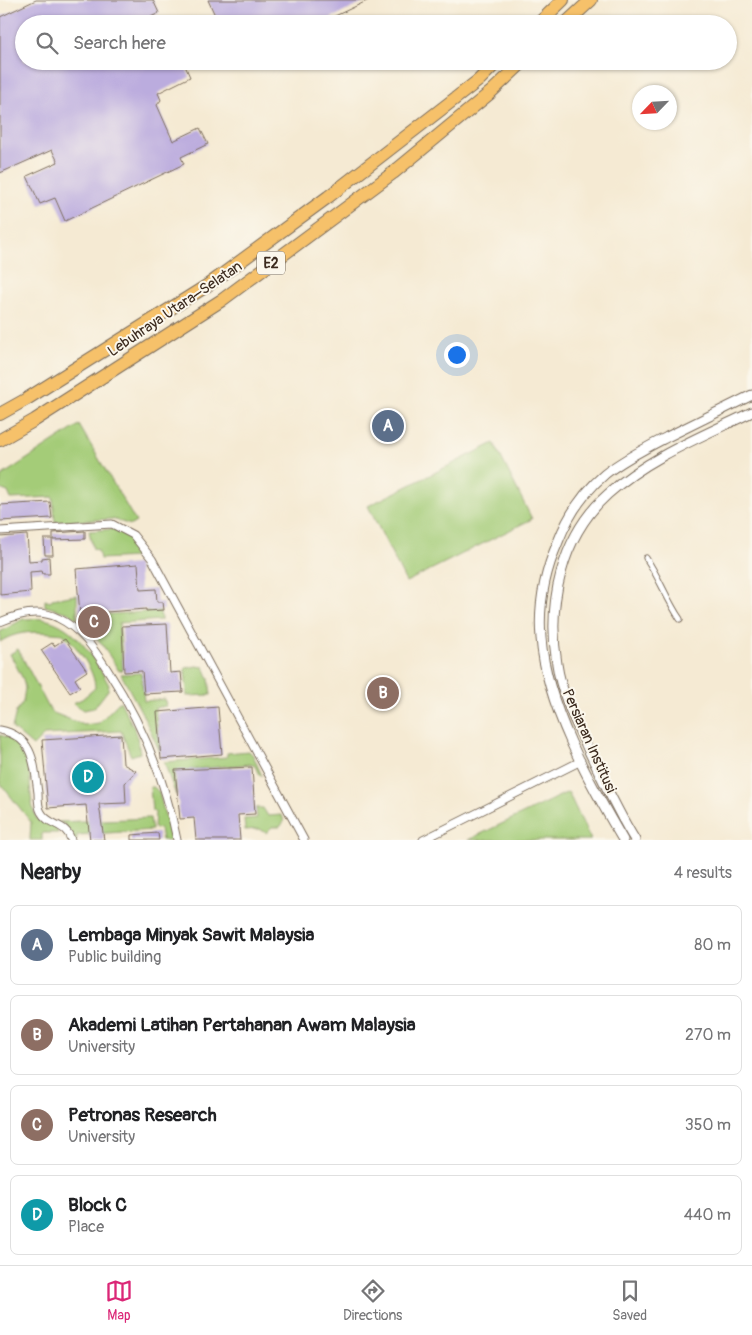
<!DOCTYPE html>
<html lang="en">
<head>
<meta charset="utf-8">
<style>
  :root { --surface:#fff; --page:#f6f6f6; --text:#202124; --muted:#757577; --line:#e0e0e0; --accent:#db2777 }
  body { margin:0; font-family:Pangolin,sans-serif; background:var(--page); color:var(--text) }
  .compass { position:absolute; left:632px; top:85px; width:45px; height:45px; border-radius:50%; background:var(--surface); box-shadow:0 1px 4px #0004; rotate:245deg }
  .you { position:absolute; left:456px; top:354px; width:18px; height:18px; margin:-12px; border:4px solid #fff; border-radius:50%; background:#1a73e8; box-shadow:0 0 0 8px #1a73e833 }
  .badge { display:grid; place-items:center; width:32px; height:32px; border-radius:50%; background:var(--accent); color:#fff; font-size:16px; font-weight:700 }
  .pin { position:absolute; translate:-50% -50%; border:2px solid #fff; box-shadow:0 1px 5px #0006 }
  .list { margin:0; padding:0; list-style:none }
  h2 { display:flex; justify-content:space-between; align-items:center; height:65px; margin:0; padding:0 20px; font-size:21px }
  h2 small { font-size:16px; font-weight:400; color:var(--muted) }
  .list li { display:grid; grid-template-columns:32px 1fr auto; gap:15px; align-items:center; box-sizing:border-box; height:80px; margin:0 10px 10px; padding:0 10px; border:1px solid var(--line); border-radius:8px }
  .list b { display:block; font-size:19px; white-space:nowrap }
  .list p { margin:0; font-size:16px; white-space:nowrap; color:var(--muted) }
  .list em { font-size:16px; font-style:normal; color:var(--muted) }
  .icon { flex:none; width:28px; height:28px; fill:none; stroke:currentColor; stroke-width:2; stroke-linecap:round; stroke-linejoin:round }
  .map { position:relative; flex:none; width:752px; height:840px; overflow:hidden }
  .search { position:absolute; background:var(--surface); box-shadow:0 1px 4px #0004; left:15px; right:15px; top:15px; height:55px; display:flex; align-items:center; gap:12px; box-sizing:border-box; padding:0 18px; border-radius:28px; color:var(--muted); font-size:19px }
  .sheet { height:425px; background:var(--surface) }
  nav { display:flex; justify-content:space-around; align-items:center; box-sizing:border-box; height:70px; border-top:1px solid var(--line); background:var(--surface); font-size:14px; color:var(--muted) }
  nav a { display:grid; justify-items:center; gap:2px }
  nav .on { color:var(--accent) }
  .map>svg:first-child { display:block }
  .green { fill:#a4cc78; stroke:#707b4b }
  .building { fill:#bbacde }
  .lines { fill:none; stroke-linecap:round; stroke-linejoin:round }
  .pedestrian-casing { stroke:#7c6d5d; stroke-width:7 }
  .minor-casing { stroke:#7c6d5d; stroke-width:9 }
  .tertiary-casing { stroke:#7c6d5d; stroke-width:11 }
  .motorway-casing { stroke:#7c6d5d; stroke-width:14 }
  .pedestrian { stroke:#fff; stroke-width:5 }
  .minor { stroke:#fff; stroke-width:7 }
  .tertiary { stroke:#fff; stroke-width:9 }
  .motorway { stroke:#f6c16b; stroke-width:12 }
  .labels { text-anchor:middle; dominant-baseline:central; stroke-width:4; stroke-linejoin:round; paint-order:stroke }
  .shield { fill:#fbf7ec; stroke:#75685c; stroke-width:1 }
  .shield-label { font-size:14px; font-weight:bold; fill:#3b2a1e }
  .street-label { font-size:15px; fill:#3b2a1e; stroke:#fbf7ec }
</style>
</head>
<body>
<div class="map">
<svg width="752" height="840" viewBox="0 0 752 840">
  <rect width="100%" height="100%" fill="#fbf7ec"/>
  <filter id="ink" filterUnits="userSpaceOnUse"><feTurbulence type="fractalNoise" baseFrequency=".02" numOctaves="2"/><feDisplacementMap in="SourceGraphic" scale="10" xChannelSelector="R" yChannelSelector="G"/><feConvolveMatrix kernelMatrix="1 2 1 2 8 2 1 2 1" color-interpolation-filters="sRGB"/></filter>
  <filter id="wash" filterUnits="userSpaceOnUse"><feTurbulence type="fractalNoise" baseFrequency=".0096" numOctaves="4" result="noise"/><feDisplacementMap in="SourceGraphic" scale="20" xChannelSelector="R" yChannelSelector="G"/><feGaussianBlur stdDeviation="1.12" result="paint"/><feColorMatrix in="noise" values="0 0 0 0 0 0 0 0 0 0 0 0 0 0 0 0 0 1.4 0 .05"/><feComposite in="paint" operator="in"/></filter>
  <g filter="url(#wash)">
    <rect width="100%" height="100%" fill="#f5ead3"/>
    <g class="green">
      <polygon points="79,425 136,522 131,525 112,519 55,522 53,497 11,499 8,492 0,489 1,476"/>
      <polygon points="494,443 532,519 406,582 368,506"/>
      <path d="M 113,529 C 125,531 132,538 138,549 L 136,557 L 100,559 L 98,550 L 93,549 L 89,531 Z"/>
      <polygon points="76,595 77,595 77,619 69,613 45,606 45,600 50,602 52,599"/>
      <polygon points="160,611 161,620 119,623 123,670 119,671 102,644 79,620 80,616"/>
      <path d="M 23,619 C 30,619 37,618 43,619 C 76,625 94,658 109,685 L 108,690 L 94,708 L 83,710 L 73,703 L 82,699 L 95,688 C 95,670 76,645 63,634 C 42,632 19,629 0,642 L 0,632 Z"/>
      <polygon points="18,649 51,712 84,725 99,723 120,701 136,732 140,753 131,756 121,731 44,735 33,746 12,728 16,712 23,702 25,688 23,679 10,654"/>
      <polygon points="197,666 204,667 209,679 211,695 187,696 185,668"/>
      <polygon points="141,673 144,701 165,699 166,706 155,708 160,752 144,717 121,674"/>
      <path d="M 0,735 C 38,744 26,779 33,808 C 34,811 35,816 37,819 C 42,823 50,824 56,826 L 58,833 L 42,833 L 42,840 L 30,840 L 31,822 L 0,783 Z"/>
      <polygon points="249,751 253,755 262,776 259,775 255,766 250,764 174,771 176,795 164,762 227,757 227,753"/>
      <polygon points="150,787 154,787 159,792 171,838 169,840 162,840 160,829 154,828 155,812 152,811"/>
      <polygon points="568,792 591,840 468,840"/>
      <polygon points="256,808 263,808 268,816 282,815 284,822 280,827 272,827 266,833 260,829 245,830 244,819 257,818"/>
      <polygon points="150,818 152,830 77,835 77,840 74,840 65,825 59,822"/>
    </g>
    <g id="blocks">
      <g class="building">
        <polygon points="36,0 153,0 159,13 137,24 24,24 24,61 183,61 190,77 158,93 161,100 157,105 173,141 200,128 208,144 181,157 184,164 65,221 55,198 40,204 27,176 58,162 52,150 0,173 0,17"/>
        <polygon points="208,0 369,0 318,24 219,24"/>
        <polygon points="50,502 52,518 0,521 0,505"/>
        <polygon points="85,531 85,539 53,540 53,533"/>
        <polygon points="27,535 29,561 42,560 42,558 49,557 50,574 43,574 42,571 30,572 31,592 0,595 0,537"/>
        <polygon points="44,539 52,539 53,555 45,555"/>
        <polygon points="138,564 140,590 156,589 157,602 163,602 164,610 146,611 146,609 80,614 76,569"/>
        <polygon points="167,624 170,673 181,672 183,692 144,694 142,671 124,672 122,626"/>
        <polygon points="65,639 87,671 75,679 80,687 70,693 41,650 52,643 54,646"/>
        <polygon points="218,707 222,754 161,759 157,712"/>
        <polygon points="121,735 123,764 136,771 125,783 126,803 99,804 104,840 90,840 86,805 48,808 42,740"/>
        <polygon points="252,767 255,814 238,815 240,840 196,840 194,818 180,819 175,770"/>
        <polygon points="158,833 159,840 131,840 131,835"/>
      </g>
    </g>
  </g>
  <g filter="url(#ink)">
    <use href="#blocks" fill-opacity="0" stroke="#7c6d5d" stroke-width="1"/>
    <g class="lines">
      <defs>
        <path id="pedestrian" d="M 646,558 C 659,577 667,600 680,619"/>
        <g id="minor">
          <polyline points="0,531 112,524 133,535 152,559 304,840"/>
          <path d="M 0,622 C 18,614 39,608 58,618 C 81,629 94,649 107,669 C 141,721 165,779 177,840"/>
          <path d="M 0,730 C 35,737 34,765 38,793 C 38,800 38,807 41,812 C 48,826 67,823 71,840"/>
          <polyline points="423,840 581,761"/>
        </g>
        <g id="tertiary">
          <path d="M 623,840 C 589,782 546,705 541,638 C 538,604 545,572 558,542 C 568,516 584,492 605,474 C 624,459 646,448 667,437 C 695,423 724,409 752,395"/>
          <path d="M 635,840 C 617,811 603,780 588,749 C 576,723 561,693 557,664 C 547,604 561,536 608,494 C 649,457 703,436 752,412"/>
        </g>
        <g id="motorway">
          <polyline points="538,24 563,0"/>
          <polyline points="565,24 591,0"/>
          <polyline points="0,414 25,400 208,285 328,197 479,80 498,61"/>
          <polyline points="0,440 35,420 222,300 393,173 490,93 524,61"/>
        </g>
      </defs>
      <use href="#pedestrian" class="pedestrian-casing"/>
      <use href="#minor" class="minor-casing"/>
      <use href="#tertiary" class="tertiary-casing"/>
      <use href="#motorway" class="motorway-casing"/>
      <use href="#pedestrian" class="pedestrian"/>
      <use href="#minor" class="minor"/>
      <use href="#tertiary" class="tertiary"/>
      <use href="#motorway" class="motorway"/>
    </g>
  </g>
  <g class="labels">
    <rect class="shield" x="257" y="251.5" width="28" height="23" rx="4"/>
    <g class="shield-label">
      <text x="271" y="263">E2</text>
    </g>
    <g class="street-label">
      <text transform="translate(175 309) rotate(-34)">Lebuhraya Utara–Selatan</text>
      <text transform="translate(589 741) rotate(66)">Persiaran Institusi</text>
    </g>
  </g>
</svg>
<svg class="compass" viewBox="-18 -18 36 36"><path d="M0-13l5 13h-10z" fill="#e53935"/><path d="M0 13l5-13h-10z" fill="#757577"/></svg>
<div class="you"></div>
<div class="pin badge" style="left:388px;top:426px;background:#5c6f8a">A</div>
<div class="pin badge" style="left:383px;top:693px;background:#8d6e63">B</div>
<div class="pin badge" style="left:94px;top:622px;background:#8d6e63">C</div>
<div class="pin badge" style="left:88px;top:777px;background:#0f9aa8">D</div>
<div class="search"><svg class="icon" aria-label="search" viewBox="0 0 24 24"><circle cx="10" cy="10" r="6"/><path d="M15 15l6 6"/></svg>Search here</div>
</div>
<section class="sheet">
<h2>Nearby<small>4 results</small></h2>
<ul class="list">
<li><span class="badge" style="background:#5c6f8a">A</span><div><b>Lembaga Minyak Sawit Malaysia</b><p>Public building</p></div><em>80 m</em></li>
<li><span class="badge" style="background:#8d6e63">B</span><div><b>Akademi Latihan Pertahanan Awam Malaysia</b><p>University</p></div><em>270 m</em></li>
<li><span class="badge" style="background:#8d6e63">C</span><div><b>Petronas Research</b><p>University</p></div><em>350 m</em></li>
<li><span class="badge" style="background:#0f9aa8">D</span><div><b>Block C</b><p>Place</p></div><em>440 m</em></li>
</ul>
</section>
<nav>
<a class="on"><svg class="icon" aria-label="map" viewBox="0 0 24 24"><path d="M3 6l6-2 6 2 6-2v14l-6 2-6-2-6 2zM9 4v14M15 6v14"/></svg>Map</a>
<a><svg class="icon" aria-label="directions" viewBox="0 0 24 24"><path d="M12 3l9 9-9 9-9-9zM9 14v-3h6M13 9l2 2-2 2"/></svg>Directions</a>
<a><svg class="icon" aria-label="saved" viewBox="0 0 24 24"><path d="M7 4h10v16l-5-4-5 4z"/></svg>Saved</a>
</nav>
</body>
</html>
